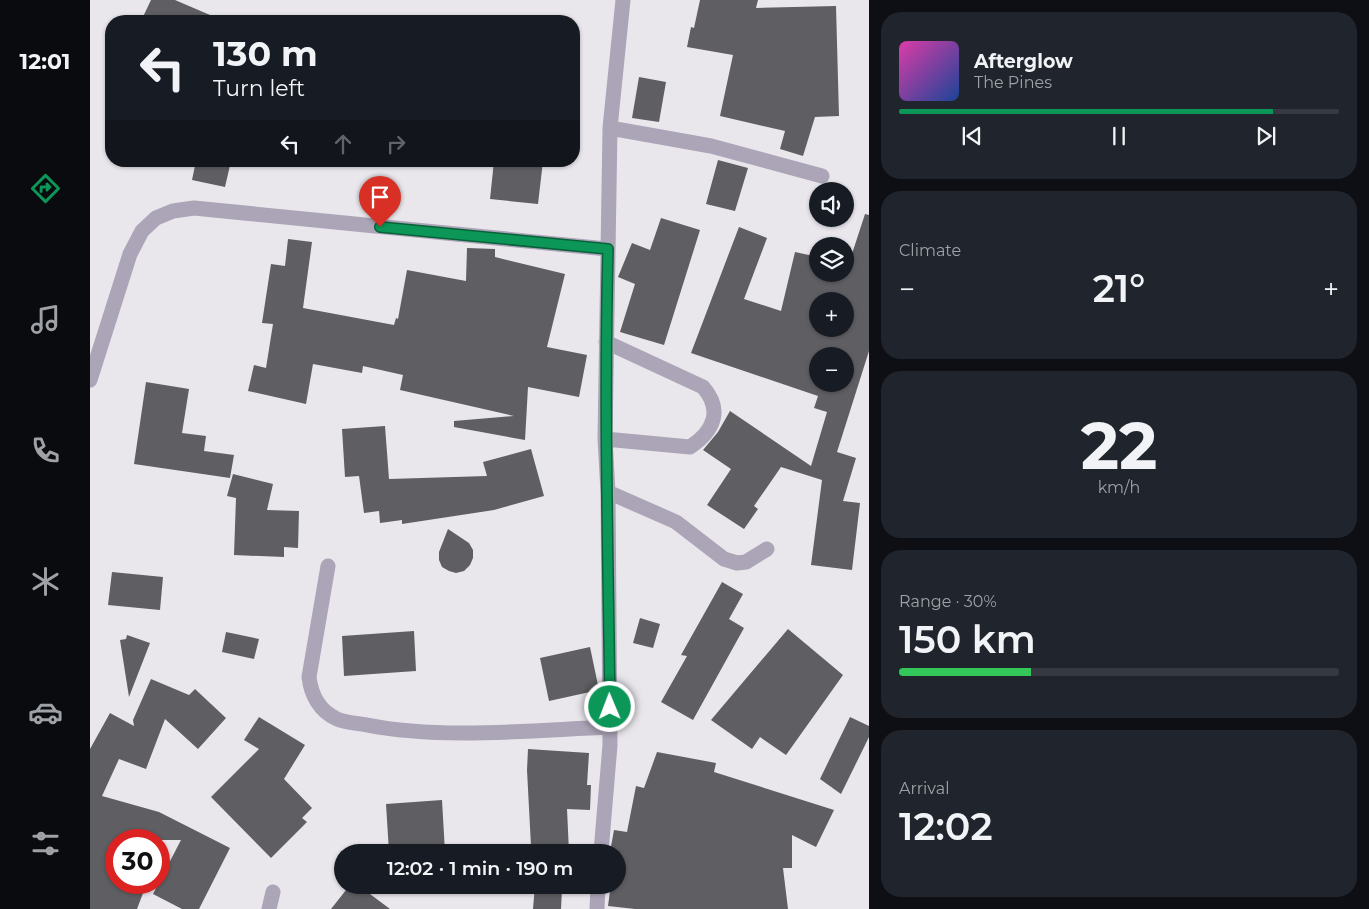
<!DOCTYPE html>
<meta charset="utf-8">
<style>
:root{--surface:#171b24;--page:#20242c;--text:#f1f3f6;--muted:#9ea1a6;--line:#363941;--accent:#0c9758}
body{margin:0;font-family:Montserrat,sans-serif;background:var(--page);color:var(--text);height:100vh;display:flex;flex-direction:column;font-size:19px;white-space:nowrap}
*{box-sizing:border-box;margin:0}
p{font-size:16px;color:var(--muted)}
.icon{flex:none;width:28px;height:28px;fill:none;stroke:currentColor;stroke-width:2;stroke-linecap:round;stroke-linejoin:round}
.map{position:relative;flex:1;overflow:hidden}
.details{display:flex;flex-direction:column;gap:12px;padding:12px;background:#0d0f14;width:500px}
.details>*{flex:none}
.top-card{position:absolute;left:15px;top:15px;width:475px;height:152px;border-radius:20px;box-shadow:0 1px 4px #0004;background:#171b24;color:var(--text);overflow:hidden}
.buttons{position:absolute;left:719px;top:182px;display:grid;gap:10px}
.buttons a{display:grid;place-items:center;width:45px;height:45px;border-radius:50%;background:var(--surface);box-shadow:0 1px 4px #0004;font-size:25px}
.speed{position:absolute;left:15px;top:829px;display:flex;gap:10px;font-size:25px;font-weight:700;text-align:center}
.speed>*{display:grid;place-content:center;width:65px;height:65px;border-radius:50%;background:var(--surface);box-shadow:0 1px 4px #0004;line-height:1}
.speed .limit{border:8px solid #d22;background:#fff;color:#111}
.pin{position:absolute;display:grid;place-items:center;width:42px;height:42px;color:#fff;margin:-51px -21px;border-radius:50% 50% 50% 0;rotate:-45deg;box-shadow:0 0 5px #0007}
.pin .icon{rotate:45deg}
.me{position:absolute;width:55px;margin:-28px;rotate:359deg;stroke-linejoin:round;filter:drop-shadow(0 0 4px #0008)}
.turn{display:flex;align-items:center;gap:18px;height:105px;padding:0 25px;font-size:22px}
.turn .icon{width:65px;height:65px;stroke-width:2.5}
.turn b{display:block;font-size:35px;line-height:42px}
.lanes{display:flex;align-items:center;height:48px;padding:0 25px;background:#0003;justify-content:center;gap:25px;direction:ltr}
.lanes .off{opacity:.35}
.big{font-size:38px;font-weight:600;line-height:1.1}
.details .card{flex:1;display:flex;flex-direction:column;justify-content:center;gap:8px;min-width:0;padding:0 18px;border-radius:20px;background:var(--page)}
.details .dial{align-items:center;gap:0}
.dial b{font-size:65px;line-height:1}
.song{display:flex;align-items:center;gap:15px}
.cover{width:60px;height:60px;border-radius:8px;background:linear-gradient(135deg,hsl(320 70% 55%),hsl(220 70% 35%))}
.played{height:5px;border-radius:2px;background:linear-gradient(90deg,var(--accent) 85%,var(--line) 85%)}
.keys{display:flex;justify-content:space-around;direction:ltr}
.heat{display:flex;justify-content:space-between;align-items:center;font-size:28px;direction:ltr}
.charge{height:8px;border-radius:4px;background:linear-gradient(90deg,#34c759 30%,var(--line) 0)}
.trip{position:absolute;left:244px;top:844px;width:292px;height:50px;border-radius:25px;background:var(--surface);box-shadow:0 1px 4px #0004;font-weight:600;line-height:50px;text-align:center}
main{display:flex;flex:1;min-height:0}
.menu{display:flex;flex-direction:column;width:90px;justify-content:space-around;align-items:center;background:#090b0e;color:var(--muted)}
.menu .icon{width:35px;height:35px}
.menu .active{color:var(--accent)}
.menu b{font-size:22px;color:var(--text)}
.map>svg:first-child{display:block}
.building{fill:#5f5e62;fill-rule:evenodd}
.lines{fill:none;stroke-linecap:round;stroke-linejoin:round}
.minor{stroke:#aca4b7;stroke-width:15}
.route-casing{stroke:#086239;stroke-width:12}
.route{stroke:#0c9758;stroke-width:9}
</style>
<main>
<nav class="menu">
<b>12:01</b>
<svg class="icon active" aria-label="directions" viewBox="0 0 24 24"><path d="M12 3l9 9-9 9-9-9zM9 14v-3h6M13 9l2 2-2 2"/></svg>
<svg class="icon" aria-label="music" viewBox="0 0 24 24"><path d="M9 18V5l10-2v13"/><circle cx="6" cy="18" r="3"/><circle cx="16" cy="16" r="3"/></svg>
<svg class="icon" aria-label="phone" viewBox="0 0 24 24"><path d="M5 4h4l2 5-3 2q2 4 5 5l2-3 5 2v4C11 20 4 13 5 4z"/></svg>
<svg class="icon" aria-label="climate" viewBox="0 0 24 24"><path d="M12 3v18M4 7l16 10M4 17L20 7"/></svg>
<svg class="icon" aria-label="car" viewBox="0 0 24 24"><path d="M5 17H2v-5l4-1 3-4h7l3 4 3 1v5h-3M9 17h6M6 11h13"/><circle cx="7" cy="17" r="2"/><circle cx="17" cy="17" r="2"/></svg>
<svg class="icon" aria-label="filters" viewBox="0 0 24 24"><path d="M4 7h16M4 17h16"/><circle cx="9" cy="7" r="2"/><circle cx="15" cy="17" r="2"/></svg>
</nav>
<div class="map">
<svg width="779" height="909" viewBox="0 0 779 909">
<rect width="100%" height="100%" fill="#e9e7ec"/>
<path class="building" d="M 61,0 L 85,0 L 134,21 L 51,21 Z
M 610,0 L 668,0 L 666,8 L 746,6 L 749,116 L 725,117 L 713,156 L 690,149 L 695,131 L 630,116 L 643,55 L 597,47 L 601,27 L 604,28 Z
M 549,77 L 576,82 L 569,122 L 542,118 Z
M 628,160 L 658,168 L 645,211 L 616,204 Z
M 106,161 L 141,161 L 135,187 L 102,180 Z
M 404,161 L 453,161 L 448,204 L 400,199 Z
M 775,214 L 779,215 L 779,351 L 747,452 L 766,458 L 753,501 L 770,503 L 762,570 L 721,565 L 732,480 L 691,467 L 664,506 L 668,509 L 654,529 L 617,505 L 641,469 L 613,450 L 628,432 L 640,411 L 721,466 L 737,412 L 724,408 L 728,396 L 601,353 L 649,227 L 677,238 L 654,299 L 691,311 L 705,252 L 728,257 L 728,274 L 755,274 L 755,262 L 759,263 ZM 728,301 L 755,301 L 755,329 L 728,329 ZM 728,356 L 755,356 L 755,384 L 728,384 Z
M 571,218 L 610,230 L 574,345 L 530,332 L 545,284 L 528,277 L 542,243 L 560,250 Z
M 198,239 L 222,242 L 213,308 L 304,325 L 306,318 L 308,319 L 317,270 L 376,281 L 377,248 L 405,249 L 405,257 L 475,274 L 457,347 L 497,355 L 489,397 L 438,387 L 435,440 L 364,427 L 364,421 L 424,416 L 310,390 L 313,375 L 273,366 L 272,373 L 223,364 L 216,404 L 158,391 L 164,365 L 176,368 L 183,324 L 172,323 L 181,264 L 195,266 Z
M 56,382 L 99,389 L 92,433 L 116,436 L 114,451 L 144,455 L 140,478 L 44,464 Z
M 295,426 L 299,479 L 397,476 L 393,462 L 441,449 L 454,496 L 404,510 L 312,524 L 312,520 L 290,523 L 289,511 L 274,513 L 269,476 L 255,477 L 252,429 Z
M 143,474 L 183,484 L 177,510 L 209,511 L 208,548 L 194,547 L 194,557 L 144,555 L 146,498 L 137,496 Z
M 358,529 L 379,543 L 383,550 L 383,558 L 380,565 L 374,571 L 366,573 L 359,571 L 352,567 L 349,560 L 349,552 Z
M 22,572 L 73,577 L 70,610 L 18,605 Z
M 632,582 L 653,594 L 639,619 L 654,628 L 603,720 L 571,702 L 597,656 L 591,655 Z
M 550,618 L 570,624 L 563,648 L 543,643 Z
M 698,629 L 753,675 L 696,755 L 670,737 L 662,749 L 621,720 Z
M 324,631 L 326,671 L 254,676 L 252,636 Z
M 136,632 L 169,639 L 164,659 L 132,652 Z
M 37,635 L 60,643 L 39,697 L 30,640 L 36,639 Z
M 500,647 L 509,690 L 459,701 L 450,658 Z
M 61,679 L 99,695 L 105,689 L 136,718 L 108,749 L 75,719 L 56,769 L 29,759 L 12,796 L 69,812 L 140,848 L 109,909 L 92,909 L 63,894 L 91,840 L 26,840 L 26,882 L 41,882 L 55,888 L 47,909 L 0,909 L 0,749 L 20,713 L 44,726 L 43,720 Z
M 169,717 L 215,745 L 194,779 L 222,808 L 212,818 L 217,822 L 181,858 L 121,797 L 169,749 L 154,740 Z
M 760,717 L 779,726 L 779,737 L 751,794 L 730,779 Z
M 438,749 L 499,753 L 497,785 L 501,785 L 500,810 L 477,809 L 479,852 L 447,852 L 447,845 L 441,846 L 437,770 Z
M 567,752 L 626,763 L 624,772 L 744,810 L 726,847 L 702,835 L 702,868 L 693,868 L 698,909 L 545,909 L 518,906 L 520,891 L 517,891 L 517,885 L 528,885 L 528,852 L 520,852 L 524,830 L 537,832 L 546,786 L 554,788 Z
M 352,800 L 355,852 L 299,852 L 296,804 Z
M 260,885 L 268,885 L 300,909 L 241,909 Z
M 301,885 L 357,885 L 357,886 L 301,890 Z
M 445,885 L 499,885 L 498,890 L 472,889 L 471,909 L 443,909 Z"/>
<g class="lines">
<path class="minor" d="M 520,128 L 621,146 L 732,176
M 0,380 L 40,254 L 52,231 L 66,218 L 83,211 L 104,208 L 517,249
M 515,439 L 600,447 C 624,431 633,410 613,387 L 516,342
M 518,492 L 586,522 L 634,559 L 647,563 L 656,562 L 677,549
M 238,566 L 219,677 C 221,694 229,711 247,719 C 256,723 268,723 277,725 C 352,740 444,730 520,727
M 511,852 L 520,745 L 518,492 L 515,439 L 520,128 L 533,0
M 179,909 L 183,892
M 507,909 L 508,885"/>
</g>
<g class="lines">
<g class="route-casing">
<path id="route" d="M 290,227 L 518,249 C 514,402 518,554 520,707"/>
</g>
<use href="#route" class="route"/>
</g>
</svg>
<div class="buttons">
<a><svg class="icon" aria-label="sound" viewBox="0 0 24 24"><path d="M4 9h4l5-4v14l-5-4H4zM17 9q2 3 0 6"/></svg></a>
<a><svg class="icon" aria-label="layers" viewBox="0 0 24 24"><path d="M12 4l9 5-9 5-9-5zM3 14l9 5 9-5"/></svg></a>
<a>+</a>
<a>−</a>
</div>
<div class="speed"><div class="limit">30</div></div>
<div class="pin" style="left:290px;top:227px;background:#d93025"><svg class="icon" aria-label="arrive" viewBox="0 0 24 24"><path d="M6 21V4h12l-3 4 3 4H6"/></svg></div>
<svg class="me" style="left:520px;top:707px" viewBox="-20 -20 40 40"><circle r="17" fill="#0c9758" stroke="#fff" stroke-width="3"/><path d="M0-11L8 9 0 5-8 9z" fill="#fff"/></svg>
<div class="trip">12:02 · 1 min · 190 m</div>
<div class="top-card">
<div class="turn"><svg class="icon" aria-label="left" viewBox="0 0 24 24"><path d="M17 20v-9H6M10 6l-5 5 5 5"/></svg><div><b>130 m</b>Turn left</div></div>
<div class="lanes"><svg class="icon" aria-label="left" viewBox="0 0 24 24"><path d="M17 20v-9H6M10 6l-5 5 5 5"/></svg><svg class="icon off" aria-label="ahead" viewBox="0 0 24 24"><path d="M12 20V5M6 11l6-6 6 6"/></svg><svg class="icon off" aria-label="right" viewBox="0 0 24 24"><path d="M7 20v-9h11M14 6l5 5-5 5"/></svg></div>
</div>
</div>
<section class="details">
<div class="card">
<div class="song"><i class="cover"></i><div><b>Afterglow</b><p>The Pines</p></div></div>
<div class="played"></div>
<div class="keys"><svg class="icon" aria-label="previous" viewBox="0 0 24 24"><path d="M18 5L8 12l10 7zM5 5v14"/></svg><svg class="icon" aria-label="pause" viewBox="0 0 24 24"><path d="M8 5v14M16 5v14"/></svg><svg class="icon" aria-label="next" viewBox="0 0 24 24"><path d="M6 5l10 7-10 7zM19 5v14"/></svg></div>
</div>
<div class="card"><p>Climate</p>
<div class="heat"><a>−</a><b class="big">21°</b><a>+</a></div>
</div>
<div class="card dial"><b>22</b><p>km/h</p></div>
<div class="card"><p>Range · 30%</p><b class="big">150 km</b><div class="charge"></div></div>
<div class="card"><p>Arrival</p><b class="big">12:02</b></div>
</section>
</main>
